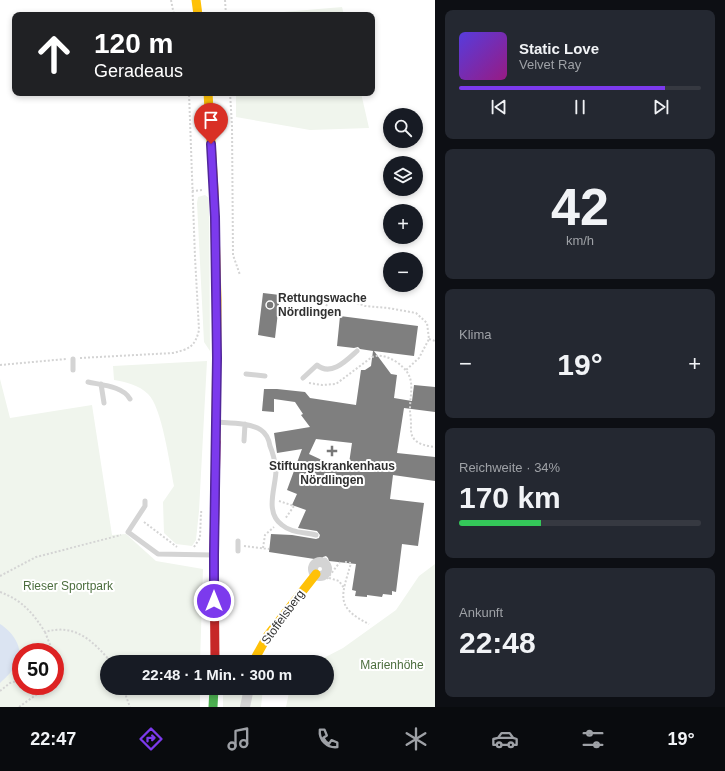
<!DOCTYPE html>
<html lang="de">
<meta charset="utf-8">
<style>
:root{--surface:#171b24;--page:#242831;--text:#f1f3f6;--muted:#9ea1a6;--line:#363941;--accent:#7c3aed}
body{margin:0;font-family:Arial,sans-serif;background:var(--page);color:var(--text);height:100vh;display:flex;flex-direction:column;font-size:15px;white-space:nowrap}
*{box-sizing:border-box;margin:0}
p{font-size:13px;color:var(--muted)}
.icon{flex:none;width:22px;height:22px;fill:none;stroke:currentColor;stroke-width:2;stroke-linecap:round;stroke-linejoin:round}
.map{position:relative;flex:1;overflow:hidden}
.sheet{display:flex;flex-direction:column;gap:10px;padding:10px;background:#0d0f14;width:290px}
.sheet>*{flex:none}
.hud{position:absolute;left:12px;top:12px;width:363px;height:84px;border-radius:8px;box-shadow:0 2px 6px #0003;background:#202124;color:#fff;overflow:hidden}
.buttons{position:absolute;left:383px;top:108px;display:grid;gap:8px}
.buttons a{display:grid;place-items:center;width:40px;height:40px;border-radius:50%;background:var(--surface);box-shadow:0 2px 6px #0003;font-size:20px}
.speed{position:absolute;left:12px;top:643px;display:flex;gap:8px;font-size:20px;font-weight:700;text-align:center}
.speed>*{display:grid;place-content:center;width:52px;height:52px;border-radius:50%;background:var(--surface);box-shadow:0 2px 6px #0003;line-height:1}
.speed .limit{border:6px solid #d22;background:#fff;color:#111}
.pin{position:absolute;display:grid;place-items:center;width:34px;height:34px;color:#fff;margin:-41px -17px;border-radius:50% 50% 50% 0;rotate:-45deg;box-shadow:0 0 4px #0007}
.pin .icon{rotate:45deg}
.me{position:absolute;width:44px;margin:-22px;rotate:0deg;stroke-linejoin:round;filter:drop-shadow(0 0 3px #0008)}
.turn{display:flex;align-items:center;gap:14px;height:84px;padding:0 16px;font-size:18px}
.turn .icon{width:52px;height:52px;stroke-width:2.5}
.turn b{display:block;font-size:28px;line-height:34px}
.big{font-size:30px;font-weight:700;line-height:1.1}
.sheet .tile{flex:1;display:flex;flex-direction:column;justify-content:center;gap:6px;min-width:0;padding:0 14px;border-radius:8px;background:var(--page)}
.sheet .dial{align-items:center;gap:0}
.dial b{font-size:52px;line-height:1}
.song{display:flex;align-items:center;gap:12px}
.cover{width:48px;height:48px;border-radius:6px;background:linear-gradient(135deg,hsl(250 70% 55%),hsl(310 70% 35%))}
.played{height:4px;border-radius:2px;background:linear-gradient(90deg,var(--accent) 85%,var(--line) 85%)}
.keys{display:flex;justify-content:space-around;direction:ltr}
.heat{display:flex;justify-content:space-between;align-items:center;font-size:22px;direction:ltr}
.charge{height:6px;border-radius:3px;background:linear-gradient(90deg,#34c759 34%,var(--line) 0)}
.trip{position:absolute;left:100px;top:655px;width:234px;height:40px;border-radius:20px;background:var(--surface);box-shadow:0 2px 6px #0003;font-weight:700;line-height:40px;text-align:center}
.menu{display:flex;height:64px;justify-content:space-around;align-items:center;background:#090b0e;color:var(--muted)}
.menu .icon{width:28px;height:28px}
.menu .on{color:var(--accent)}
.menu b{font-size:18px;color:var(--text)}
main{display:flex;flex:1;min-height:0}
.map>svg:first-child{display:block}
.green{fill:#f0f5ed;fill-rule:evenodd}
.water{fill:#dbe4f2}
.building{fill:#7f7f7f;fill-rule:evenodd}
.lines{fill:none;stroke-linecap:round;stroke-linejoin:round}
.path{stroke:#d4d4d4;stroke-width:2;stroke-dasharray:2 2;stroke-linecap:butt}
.lane{stroke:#d4d4d4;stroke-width:5}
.street{stroke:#d4d4d4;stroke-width:10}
.fast{stroke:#4caf50;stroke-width:9}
.slow{stroke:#ffc107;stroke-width:9}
.jam{stroke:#c62828;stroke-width:9}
.route-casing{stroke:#51269a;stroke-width:10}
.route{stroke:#7c3aed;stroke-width:7}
.poi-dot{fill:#787878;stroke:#fff;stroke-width:1.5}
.labels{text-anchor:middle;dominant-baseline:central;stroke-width:4;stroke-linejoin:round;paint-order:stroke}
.poi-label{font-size:12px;font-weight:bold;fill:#303030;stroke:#fff;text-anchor:start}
.park-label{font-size:12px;fill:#4b6d3d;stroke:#fff}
.street-label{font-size:12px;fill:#303030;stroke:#fff}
</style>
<main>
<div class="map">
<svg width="435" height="707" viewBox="0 0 435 707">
<rect width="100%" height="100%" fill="#fff"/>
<path class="green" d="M 342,7 L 344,15 L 248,15 Z
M 236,93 L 361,93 L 369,128 L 310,130 L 236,117 Z
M 205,195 L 209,198 L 210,351 L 204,342 L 197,203 L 198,197 Z
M 207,361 L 199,511 L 196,540 L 192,546 L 176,544 L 164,533 L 163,502 L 174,486 C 170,466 162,407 148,394 C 139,385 126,382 114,380 L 113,366 Z
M 0,379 L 10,418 L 92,405 L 112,535 L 126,534 L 156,561 L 203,569 L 200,662 L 107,662 L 107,688 L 200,688 L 200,707 L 0,707 ZM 21,652 L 55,652 L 55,686 L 21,686 Z
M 435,564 L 435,707 L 286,707 L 290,688 L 327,688 L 327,662 L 316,662 L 343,648 L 396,610 L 419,576 Z
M 223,688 L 263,688 L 261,707 L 223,707 Z"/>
<path class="water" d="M 0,624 C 13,632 25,649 17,664 C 13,671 5,678 0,683 Z"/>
<path class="building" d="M 263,293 L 280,295 L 275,338 L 258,335 Z
M 340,316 L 418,326 L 414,356 L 374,351 L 391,374 L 397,375 L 394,398 L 412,401 L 414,385 L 435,387 L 435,412 L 404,408 L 397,453 L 435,457 L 435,481 L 393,475 L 390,499 L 424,503 L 418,546 L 402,544 L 396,592 L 392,591 L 392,595 L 383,594 L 382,597 L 367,595 L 367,597 L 355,596 L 356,591 L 352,590 L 356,564 L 329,561 L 328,558 L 326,556 L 323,557 L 321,560 L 269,552 L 271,534 L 292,535 L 316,539 L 319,538 L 320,535 L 317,531 L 298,528 L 306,510 L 292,505 L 297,494 L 287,490 L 302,449 L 277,453 L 274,433 L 310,427 L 301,415 L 303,414 L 295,402 L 274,399 L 274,412 L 262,411 L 264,389 L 277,389 L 305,392 L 310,398 L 356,405 L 361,370 L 365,370 L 371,366 L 373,351 L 360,349 L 358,347 L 354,348 L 337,346 ZM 316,439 L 352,443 L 348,470 L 322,468 L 324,461 L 309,454 Z"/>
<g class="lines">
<path class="path" d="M 171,0 L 174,15
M 225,0 L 226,15
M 230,93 L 232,125 L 233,255 L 240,275
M 192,191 L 203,190
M 326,306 L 332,298 L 341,297 L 365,306 L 388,308 L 416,313 L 427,323 L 429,339 L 419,358 L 406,370
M 429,339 L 435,341
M 80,358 L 173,353 C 189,349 195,347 199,330 L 195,257 L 189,93
M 0,365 L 66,359
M 309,383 L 322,385 L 336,384 L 372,357 C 380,354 388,357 395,361 C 418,376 410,389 410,410 C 410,414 411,419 411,423 C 411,429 410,435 415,440 C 420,445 428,446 435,447
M 279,501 L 294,506 L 285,519
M 144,522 L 177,547
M 244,546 L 269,549
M 194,547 L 200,538 L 201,512 L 204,512
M 263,548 L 265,535 L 274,527
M 345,562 L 351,563 C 342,595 334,607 369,624
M 0,576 L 36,557 L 121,535
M 329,578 L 339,581 L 344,588
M 327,579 L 340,562
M 0,592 C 22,600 33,613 45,632 C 75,623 93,641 111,662
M 45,632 L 53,652
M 123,688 L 130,707
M 0,691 L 10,683 L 21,680
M 19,707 L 40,692 L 44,686"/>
<path class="lane" d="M 73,359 L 73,370
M 246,374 L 265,376
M 303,378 L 317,365 C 331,377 347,360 357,351
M 88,382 C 101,385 123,386 130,399
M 101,384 L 104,403
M 217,422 C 230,423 251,423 261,430 C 267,434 269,440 270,446 C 273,453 275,462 276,470 C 276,487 264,512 282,525 C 291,533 305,532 316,535
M 244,441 L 245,424
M 145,501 L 145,506 L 128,532 L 158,554 L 213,555
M 238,551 L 238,541
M 324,563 L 325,560"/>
<path class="street" d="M313 569a7 7 0 1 1 14 0a7 7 0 1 1-14 0Z
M 245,707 L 249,688"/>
<path class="fast" d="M 213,707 L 214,688"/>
<path class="slow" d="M 196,0 L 198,15
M 208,93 L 214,190 L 217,300 L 216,442
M 253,662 L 268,635 L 316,574"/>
<path class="jam" d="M 215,662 L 214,555 L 216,442"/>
</g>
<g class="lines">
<g class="route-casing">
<path id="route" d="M 211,144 L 215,217 L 217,358 L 214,555 L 214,601"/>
</g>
<use href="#route" class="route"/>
</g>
<g class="poi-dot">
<circle cx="270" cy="305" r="4"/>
<path d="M330 445h4v4h4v4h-4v4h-4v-4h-4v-4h4z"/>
</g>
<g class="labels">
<g class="poi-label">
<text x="278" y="298">Rettungswache<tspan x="278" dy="14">Nördlingen</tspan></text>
<text x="332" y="466" text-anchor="middle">Stiftungskrankenhaus<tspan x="332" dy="14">Nördlingen</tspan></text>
</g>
<g class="park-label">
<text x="68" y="586">Rieser Sportpark</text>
<text x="392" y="665">Marienhöhe</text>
</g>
<g class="street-label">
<text transform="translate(283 617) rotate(-54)">Stoffelsberg</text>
</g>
</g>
</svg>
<div class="buttons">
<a><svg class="icon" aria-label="search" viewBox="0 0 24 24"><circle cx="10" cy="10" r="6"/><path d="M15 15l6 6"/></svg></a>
<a><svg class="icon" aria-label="layers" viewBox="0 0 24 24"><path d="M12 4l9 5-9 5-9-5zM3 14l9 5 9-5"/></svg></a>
<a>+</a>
<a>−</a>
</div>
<div class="speed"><div class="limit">50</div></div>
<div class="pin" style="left:211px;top:144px;background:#d93025"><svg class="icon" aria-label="arrive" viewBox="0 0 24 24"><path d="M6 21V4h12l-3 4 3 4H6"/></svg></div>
<svg class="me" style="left:214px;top:601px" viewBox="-20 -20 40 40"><circle r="17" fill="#7c3aed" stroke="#fff" stroke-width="3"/><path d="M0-11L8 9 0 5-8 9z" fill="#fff"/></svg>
<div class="trip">22:48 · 1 Min. · 300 m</div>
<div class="hud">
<div class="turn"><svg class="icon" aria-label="ahead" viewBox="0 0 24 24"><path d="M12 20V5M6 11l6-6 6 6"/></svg><div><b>120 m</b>Geradeaus</div></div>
</div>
</div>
<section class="sheet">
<div class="tile">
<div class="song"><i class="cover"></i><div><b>Static Love</b><p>Velvet Ray</p></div></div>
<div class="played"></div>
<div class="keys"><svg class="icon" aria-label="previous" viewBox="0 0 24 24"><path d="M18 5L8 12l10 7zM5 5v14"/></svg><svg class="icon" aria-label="pause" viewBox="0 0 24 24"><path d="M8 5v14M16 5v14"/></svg><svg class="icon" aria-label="next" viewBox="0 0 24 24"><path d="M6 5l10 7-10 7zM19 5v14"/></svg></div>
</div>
<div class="tile dial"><b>42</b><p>km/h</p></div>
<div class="tile"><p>Klima</p>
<div class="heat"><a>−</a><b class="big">19°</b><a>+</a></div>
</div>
<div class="tile"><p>Reichweite · 34%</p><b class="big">170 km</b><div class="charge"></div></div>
<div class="tile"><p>Ankunft</p><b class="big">22:48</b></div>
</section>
</main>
<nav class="menu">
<b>22:47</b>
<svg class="icon on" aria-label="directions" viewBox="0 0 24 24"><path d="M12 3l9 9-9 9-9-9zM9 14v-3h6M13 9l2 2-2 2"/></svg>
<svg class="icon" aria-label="music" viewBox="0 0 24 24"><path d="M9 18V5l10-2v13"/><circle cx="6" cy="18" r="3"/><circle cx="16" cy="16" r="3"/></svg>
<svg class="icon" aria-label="phone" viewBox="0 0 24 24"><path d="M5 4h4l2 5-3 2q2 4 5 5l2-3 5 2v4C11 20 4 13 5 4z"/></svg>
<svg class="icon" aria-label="climate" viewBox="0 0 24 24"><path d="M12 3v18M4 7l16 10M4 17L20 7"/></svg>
<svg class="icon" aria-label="car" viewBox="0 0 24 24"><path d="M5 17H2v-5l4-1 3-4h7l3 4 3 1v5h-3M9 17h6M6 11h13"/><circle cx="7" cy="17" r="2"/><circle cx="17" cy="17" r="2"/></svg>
<svg class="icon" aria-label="filters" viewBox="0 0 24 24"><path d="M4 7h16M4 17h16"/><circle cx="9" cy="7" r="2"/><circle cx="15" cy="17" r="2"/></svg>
<b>19°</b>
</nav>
